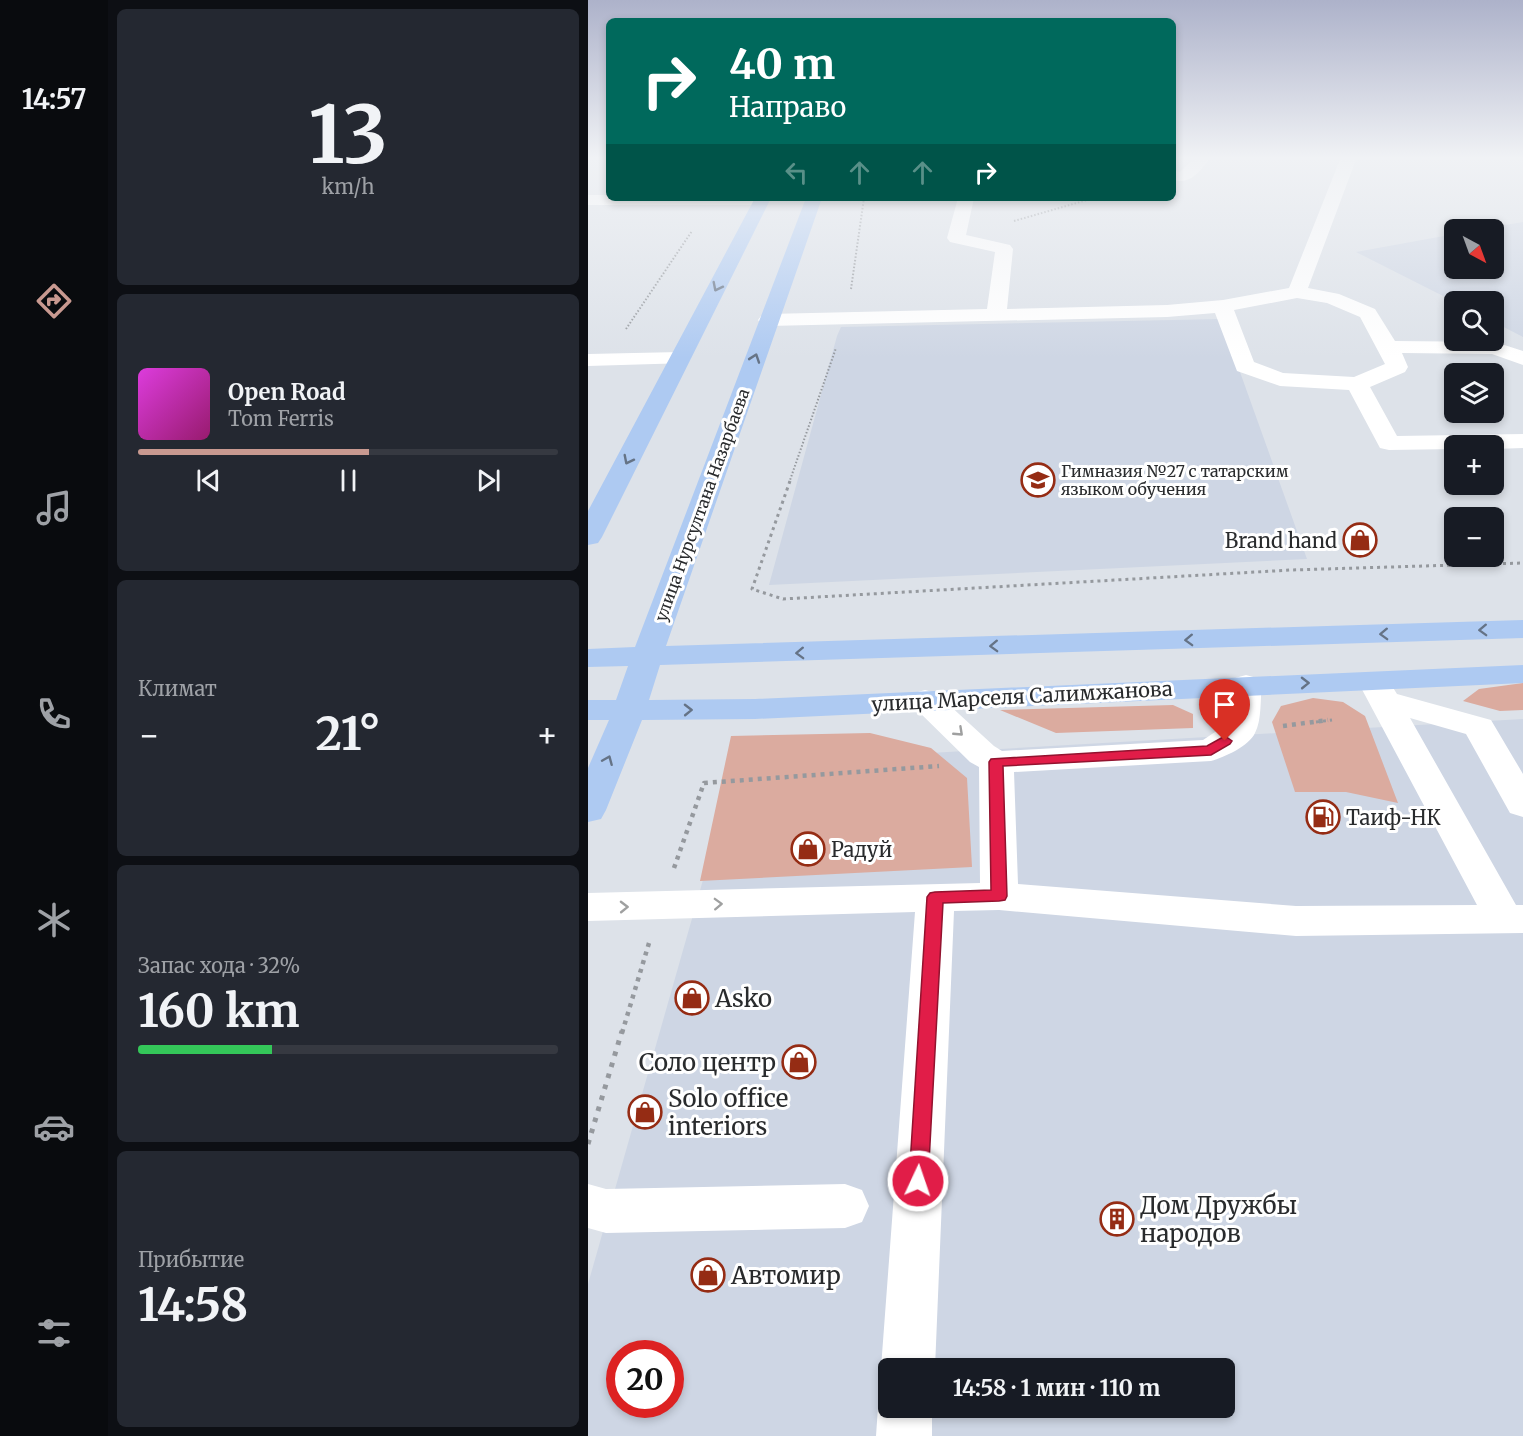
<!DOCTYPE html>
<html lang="ru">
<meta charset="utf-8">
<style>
:root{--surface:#171b24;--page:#242831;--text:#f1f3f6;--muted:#9ea1a6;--line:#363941;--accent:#c89990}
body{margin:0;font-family:Merriweather,serif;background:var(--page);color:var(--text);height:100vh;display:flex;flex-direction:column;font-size:22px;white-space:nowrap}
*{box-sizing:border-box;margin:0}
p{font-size:20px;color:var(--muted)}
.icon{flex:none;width:33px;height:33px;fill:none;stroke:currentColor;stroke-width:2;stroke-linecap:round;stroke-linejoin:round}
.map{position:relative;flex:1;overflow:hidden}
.details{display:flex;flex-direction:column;gap:9px;padding:9px;background:#0d0f14;width:480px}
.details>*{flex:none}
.top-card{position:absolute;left:18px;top:18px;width:570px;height:183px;border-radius:9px;box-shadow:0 3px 9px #0003;background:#00695c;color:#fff;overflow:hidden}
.needle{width:39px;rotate:139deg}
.fabs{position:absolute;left:856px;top:219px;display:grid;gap:12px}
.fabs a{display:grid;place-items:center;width:60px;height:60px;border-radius:9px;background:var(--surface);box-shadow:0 3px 9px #0003;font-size:30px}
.speed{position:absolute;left:18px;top:1340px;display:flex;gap:12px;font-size:30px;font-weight:700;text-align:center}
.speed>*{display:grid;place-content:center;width:78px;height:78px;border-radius:50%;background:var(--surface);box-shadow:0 3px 9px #0003;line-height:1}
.speed .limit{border:9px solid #d22;background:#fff;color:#111}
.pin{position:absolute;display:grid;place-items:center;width:51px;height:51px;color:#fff;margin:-62px -26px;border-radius:50% 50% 50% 0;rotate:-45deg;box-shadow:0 0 6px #0007}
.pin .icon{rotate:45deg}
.me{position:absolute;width:66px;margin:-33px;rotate:3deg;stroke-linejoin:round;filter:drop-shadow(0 0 4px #0008)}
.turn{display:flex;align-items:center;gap:21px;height:126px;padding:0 24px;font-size:27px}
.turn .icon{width:78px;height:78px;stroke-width:2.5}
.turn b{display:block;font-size:42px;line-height:51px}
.lanes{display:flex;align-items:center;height:57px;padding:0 24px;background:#0003;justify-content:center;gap:30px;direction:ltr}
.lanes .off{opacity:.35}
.big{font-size:45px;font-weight:700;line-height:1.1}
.details .card{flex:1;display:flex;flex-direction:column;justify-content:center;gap:9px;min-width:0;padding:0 21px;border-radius:9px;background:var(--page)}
.details .dial{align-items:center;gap:0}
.dial b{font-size:78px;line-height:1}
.song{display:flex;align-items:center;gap:18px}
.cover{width:72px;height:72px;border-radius:9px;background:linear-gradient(135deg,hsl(300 70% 55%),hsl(320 70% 35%))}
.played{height:6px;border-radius:3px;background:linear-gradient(90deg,var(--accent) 55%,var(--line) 55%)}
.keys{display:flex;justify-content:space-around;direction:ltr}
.heat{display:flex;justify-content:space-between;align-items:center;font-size:33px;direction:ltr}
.charge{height:9px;border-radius:4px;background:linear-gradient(90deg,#34c759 32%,var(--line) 0)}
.trip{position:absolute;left:290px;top:1358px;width:357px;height:60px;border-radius:9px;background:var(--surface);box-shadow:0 3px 9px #0003;font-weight:700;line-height:60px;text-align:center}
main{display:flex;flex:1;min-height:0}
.dock{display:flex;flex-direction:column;width:108px;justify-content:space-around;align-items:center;background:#090b0e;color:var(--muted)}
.dock .icon{width:42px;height:42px}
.dock .active{color:var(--accent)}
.dock b{font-size:27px;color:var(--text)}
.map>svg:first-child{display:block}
.built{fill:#ced6e4;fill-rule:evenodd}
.green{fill:#dbab9f}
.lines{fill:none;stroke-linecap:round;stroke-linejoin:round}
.path-far3{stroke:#95999e;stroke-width:2;stroke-dasharray:1.5 2;stroke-linecap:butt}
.path-far2{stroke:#95999e;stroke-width:3;stroke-dasharray:3 4;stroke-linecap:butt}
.path-far1{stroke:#95999e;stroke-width:4.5;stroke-dasharray:4 5;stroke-linecap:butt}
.path{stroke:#95999e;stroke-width:5;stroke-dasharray:4.5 7;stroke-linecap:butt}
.minor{fill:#fff;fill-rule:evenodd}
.major{fill:#aecaf2;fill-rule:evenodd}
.oneway{stroke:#657386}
.oneway2{stroke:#9fa0a0}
.route{fill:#e11d48;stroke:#92132f;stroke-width:1.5}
.labels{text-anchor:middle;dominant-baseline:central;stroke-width:6;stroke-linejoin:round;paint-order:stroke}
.far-poi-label{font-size:16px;fill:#292b2d;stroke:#fff;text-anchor:start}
.far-street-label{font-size:16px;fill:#292b2d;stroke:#fff}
.poi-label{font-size:20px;fill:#292b2d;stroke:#fff;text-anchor:start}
.street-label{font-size:20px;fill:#292b2d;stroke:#fff}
.near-poi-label{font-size:24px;fill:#292b2d;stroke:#fff;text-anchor:start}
</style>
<main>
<nav class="dock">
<b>14:57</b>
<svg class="icon active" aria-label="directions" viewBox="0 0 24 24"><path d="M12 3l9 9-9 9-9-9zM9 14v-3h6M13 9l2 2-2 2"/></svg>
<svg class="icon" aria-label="music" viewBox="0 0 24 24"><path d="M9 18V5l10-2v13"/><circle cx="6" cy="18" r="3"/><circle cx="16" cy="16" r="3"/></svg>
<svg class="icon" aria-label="phone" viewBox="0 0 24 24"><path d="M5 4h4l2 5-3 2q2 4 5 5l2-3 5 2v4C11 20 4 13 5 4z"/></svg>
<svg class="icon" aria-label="climate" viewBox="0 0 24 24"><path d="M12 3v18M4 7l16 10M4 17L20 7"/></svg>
<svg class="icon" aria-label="car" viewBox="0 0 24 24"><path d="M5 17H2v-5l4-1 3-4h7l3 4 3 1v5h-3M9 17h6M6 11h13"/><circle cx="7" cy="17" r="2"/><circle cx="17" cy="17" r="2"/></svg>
<svg class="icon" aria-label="filters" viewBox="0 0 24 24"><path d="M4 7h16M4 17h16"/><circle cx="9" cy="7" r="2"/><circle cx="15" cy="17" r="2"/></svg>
</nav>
<section class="details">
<div class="card dial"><b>13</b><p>km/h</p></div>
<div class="card">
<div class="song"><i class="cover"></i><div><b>Open Road</b><p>Tom Ferris</p></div></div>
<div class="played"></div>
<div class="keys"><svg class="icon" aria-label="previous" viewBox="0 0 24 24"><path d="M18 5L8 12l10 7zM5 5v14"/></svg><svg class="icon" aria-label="pause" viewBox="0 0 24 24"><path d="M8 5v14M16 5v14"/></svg><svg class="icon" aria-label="next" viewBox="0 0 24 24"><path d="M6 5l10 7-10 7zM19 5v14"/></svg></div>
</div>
<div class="card"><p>Климат</p>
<div class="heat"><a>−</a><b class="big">21°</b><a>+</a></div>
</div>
<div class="card"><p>Запас хода · 32%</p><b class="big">160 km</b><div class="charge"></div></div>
<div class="card"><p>Прибытие</p><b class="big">14:58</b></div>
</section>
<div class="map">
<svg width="935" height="1436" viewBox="0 0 935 1436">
<rect width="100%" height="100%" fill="#dde2e9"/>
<path class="built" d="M 935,222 L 935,337 L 906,322 L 906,302 L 867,302 L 768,252 L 867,234 L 867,268 L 906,268 L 906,230 L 893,229 Z
M 633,319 L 719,559 L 181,585 L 249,336 L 253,327 Z
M 935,719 L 935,1436 L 0,1436 L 0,1284 L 148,764 ZM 32,1353 L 82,1353 L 82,1404 L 32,1404 ZM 300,1368 L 636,1368 L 636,1407 L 300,1407 Z"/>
<path class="green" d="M 935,683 L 935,710 L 912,711 L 875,701 L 891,689 Z
M 725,698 L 755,702 L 777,716 L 810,803 L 758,792 L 707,792 L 684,722 L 693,706 Z
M 585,705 L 605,714 L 605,728 L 468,733 L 412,710 Z
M 282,733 L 343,748 L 379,778 L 384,867 L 112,881 L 143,736 Z"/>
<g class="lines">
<path class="path-far3" d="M 426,221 L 506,198
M 263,289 L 276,198
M 38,329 L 104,231
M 201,483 L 248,348"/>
<path class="path-far2" d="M 202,481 L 164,589 L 195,599 L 703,570 L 935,563
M 728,722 L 744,720"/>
<path class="path-far1" d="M 695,726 L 740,720
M 86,868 L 116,783 L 351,766
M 34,1033 L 61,943"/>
<path class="path" d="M 0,1144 L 34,1031"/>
<path class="minor" d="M 607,157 L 623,157 C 612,171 603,185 585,180 L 585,170 L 592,172 Z
M 753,157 L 769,157 L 720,288 L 751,294 L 787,309 L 807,341 L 907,342 L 935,351 L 935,365 L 904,354 L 814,353 L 820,367 L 817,372 L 782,387 L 809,436 L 935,434 L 935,448 L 906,449 L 906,446 L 867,446 L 867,449 L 801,450 L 792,448 L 761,390 L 692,386 L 649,371 L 627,313 L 579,317 L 180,326 L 173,324 L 170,320 L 173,316 L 180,314 L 399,309 L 407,252 L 362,242 L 359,238 L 370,198 L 386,198 L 378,235 L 422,245 L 425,249 L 419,309 L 579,305 L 635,300 L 701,288 ZM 709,298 L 739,303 L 772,317 L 797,364 L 766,377 L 695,373 L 666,362 L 646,310 Z
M 0,195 L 21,195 L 21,198 L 181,198 L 182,200 L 174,205 L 0,205 Z
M 92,352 L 100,353 L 103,358 L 100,363 L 0,366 L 0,354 Z
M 786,672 L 797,675 L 809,694 L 903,720 L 935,774 L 935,817 L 922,813 L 878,734 L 822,718 L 928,905 L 935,905 L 935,933 L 708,936 L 411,910 L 366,911 L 347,1368 L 300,1368 L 300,1385 L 293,1368 L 327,912 L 0,921 L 0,893 L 392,883 L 391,767 L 382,762 L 326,707 L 321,700 L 326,693 L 337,690 L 348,693 L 406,746 L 414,751 L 615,740 L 636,726 L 642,685 L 647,678 L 658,675 L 669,678 L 674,685 C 672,699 674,720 667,733 C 661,746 637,757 623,761 L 426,772 L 430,884 L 708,906 L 889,905 L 770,682 L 775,675 Z
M 0,1184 L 18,1189 L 257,1184 L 274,1190 L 281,1206 L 274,1222 L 257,1228 L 18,1233 L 0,1228 Z
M 300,1387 L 300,1407 L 344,1407 L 344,1436 L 288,1436 L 290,1407 Z"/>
<path class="major" d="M 167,198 L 183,198 L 14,537 L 10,543 L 0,545 L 0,511 Z
M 218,198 L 234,198 L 78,646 L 935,620 L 935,638 L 72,665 L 61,700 L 167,699 L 935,665 L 935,683 L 167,719 L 54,720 L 18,810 L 13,819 L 0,822 L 0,768 L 21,720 L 0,720 L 0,700 L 28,700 L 40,666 L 0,667 L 0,649 L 47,647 Z"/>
</g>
<defs><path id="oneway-chevron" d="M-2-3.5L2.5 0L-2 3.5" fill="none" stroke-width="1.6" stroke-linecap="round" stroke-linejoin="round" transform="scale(1.5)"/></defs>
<g class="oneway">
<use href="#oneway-chevron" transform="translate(129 287) rotate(117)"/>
<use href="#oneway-chevron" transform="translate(167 358) rotate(-71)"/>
<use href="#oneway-chevron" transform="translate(40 460) rotate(117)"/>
<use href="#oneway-chevron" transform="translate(895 630) rotate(178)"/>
<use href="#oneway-chevron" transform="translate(796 634) rotate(178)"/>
<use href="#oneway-chevron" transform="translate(601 640) rotate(178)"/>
<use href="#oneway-chevron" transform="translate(406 646) rotate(178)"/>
<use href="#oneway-chevron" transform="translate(212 653) rotate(178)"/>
<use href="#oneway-chevron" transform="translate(717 683) rotate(-1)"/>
<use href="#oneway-chevron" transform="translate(100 710) rotate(-1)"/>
<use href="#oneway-chevron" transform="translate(20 760) rotate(-67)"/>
</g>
<g class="oneway2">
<use href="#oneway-chevron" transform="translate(371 732) rotate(43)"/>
<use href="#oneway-chevron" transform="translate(130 904) rotate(-2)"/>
<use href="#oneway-chevron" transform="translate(36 907) rotate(-1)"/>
</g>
<linearGradient id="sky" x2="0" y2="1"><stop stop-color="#adb2ca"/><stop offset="0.44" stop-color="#f0f2f5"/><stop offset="1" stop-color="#f0f2f5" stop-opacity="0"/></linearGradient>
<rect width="935" height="358" fill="url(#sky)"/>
<path class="route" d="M 637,736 L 644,741 L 642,744 L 623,755 L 415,766 L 419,896 L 417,900 L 411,901 L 355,903 L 340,1181 L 337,1187 L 330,1190 L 323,1187 L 321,1181 L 339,897 L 342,893 L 347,892 L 403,890 L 401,762 L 403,759 L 619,746 Z"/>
<defs>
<g id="school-ring" transform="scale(1.725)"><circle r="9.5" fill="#fff" stroke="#952c14" stroke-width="1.5"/><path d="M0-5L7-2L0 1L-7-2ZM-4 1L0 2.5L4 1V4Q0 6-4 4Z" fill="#952c14"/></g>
<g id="shop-ring" transform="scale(1.725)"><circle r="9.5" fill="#fff" stroke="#952c14" stroke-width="1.5"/><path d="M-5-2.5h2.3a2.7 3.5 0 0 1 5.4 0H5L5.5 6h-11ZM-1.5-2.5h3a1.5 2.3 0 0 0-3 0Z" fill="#952c14"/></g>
<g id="fuel-ring" transform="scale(1.725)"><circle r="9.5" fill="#fff" stroke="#952c14" stroke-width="1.5"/><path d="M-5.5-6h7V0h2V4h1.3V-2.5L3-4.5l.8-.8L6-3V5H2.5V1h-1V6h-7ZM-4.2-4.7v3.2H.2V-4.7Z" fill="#952c14"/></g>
<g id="building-ring" transform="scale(1.725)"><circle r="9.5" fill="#fff" stroke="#952c14" stroke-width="1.5"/><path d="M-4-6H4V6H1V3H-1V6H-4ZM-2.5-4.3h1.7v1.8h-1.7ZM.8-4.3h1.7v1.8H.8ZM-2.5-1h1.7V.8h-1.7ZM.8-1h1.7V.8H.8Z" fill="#952c14"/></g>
</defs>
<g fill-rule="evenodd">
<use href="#school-ring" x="450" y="480"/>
<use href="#shop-ring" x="772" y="540"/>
<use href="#fuel-ring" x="735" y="817"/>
<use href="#shop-ring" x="220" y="849"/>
<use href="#shop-ring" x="104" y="998"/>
<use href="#shop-ring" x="211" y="1062"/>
<use href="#shop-ring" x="57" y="1112"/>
<use href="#building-ring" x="529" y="1219"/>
<use href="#shop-ring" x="120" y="1275"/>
</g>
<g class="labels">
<g class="far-poi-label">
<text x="473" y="471">Гимназия №27 с татарским<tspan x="473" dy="18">языком обучения</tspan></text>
</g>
<g class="far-street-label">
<text transform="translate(114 505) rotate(-70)">улица Нурсултана Назарбаева</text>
</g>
<g class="poi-label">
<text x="749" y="540" text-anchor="end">Brand hand</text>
<text x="758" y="817">Таиф-НК</text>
<text x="243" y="849">Радуй</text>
</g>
<g class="street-label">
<text transform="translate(434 696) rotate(-3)">улица Марселя Салимжанова</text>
</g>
<g class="near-poi-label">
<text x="127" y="998">Asko</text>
<text x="188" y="1062" text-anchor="end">Соло центр</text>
<text x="80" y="1098">Solo office<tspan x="80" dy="28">interiors</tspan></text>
<text x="552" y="1205">Дом Дружбы<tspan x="552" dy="28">народов</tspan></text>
<text x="143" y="1275">Автомир</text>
</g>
</g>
</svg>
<div class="fabs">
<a><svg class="needle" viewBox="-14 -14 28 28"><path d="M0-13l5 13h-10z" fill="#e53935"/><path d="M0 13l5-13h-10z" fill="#9ea1a6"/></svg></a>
<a><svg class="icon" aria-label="search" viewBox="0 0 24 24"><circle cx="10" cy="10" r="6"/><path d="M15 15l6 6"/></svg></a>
<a><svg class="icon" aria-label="layers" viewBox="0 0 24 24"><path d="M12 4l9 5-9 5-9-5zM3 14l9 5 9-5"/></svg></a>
<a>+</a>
<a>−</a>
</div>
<div class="speed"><div class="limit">20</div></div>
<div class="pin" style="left:637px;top:741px;background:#d93025"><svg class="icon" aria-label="arrive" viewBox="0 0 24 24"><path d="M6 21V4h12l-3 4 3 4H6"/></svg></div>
<svg class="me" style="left:330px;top:1181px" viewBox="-20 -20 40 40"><circle r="17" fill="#e11d48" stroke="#fff" stroke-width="3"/><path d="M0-11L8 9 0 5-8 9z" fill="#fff"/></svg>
<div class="trip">14:58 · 1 мин · 110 m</div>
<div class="top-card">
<div class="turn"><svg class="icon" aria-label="right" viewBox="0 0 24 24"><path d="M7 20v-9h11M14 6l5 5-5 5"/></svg><div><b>40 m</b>Направо</div></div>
<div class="lanes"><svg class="icon off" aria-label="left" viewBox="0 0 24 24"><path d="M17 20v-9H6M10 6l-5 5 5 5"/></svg><svg class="icon off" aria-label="ahead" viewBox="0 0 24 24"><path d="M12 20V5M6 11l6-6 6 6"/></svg><svg class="icon off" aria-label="ahead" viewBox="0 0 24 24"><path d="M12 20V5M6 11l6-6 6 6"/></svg><svg class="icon" aria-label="right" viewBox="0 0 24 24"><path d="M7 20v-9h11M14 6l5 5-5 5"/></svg></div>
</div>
</div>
</main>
